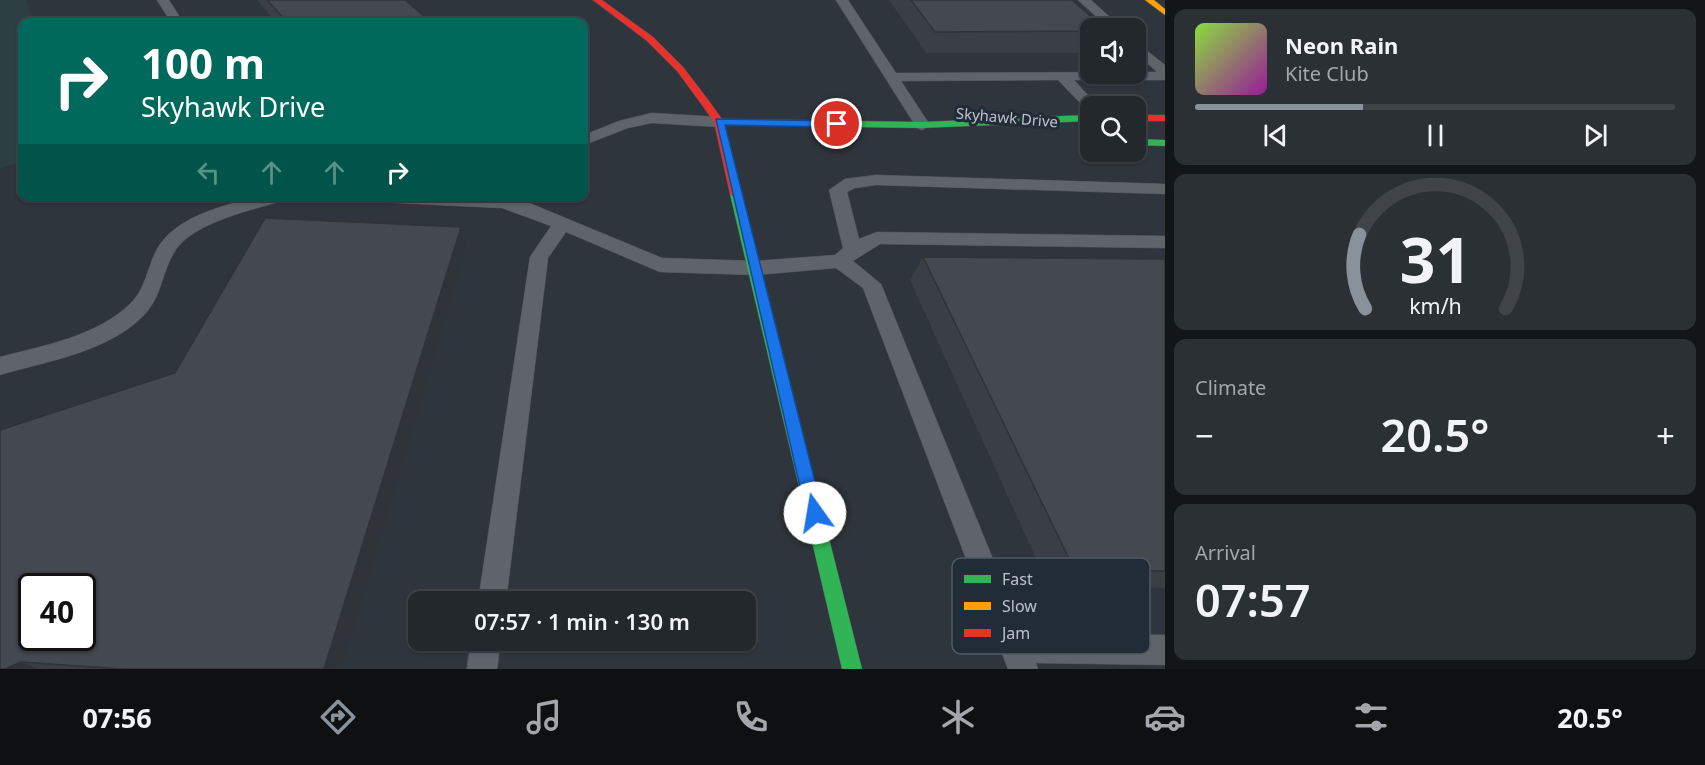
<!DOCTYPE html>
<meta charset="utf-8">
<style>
:root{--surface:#23282d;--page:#2b3035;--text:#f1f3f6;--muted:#a3a6aa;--line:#404449;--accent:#89919a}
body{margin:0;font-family:"Noto Sans",sans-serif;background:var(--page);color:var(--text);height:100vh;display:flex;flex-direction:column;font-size:22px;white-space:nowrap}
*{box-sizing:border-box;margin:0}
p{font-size:20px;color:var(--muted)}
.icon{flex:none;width:33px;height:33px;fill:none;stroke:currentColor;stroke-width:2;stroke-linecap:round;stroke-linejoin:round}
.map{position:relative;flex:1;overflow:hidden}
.panel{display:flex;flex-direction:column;gap:9px;padding:9px;background:#131619;width:540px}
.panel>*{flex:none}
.hud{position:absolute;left:18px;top:18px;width:570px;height:183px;border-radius:12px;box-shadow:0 2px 4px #0004,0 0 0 2px var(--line);background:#00695c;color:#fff;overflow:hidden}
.buttons{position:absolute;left:1080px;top:18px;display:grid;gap:12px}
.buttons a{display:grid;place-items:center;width:66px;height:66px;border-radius:12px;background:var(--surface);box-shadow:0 2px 4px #0004,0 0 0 2px var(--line);font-size:30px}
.speed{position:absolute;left:18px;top:573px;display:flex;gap:12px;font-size:30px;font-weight:700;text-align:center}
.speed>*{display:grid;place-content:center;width:78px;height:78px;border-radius:50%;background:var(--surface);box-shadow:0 2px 4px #0004,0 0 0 2px var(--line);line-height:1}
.speed .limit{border:3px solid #111;border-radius:9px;background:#fff;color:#111}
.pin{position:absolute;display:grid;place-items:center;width:51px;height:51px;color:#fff;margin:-26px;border:3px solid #fff;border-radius:50%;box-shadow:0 2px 6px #0007}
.me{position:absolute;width:66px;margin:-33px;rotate:347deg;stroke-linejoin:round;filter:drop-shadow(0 0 4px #0008)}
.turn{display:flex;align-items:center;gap:21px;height:126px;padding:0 24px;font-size:27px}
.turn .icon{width:78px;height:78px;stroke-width:2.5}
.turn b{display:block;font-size:42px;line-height:51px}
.lanes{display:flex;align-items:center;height:57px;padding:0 24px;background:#0003;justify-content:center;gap:30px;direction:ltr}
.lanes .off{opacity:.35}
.big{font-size:45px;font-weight:600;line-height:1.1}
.panel .widget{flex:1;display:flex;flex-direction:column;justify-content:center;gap:9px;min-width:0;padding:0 21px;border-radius:12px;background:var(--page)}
.panel .dial{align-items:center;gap:0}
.dial svg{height:156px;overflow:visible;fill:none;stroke:var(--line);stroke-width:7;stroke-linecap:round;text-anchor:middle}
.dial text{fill:var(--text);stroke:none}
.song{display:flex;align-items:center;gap:18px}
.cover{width:72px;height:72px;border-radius:9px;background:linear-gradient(135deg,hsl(90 70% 55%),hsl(300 70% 35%))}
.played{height:6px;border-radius:3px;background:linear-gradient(90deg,var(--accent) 35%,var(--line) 35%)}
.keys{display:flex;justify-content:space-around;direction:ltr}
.heat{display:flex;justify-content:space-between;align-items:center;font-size:33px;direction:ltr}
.trip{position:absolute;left:408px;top:591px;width:348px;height:60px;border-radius:12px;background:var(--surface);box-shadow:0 2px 4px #0004,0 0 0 2px var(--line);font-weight:600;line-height:60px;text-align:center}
.tabs{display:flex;height:96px;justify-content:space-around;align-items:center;background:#0e1012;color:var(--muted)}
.tabs .icon{width:42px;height:42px}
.tabs .on{color:var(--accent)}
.tabs b{font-size:27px;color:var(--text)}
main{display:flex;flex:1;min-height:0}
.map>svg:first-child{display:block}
.green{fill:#2c4042}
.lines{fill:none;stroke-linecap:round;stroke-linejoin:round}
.lane-casing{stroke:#4d5259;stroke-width:1}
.fast-casing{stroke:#4d5259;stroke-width:1}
.slow-casing{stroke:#4d5259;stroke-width:1}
.jam-casing{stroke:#4d5259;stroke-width:1}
.lane{fill:#5f646a;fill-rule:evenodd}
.fast{fill:#30b455;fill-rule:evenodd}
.slow{fill:#ff9f0a;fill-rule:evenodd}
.jam{fill:#e5322d;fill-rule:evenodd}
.wall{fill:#3a3f45}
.shaded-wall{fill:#303338}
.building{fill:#444950;stroke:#303338;stroke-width:1.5;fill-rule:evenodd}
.route{fill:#1a73e8;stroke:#114b97;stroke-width:1.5}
.labels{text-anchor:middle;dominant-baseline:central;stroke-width:6;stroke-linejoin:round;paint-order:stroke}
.far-street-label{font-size:15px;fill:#bac2cc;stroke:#222c37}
.key{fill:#222c37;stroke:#505964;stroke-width:1.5}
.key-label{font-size:16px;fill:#bac2cc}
</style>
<main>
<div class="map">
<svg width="1165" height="669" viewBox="0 0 1165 669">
<rect width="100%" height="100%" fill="#2f353c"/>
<path class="green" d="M 0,0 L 26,0 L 34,22 L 22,22 L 22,162 L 0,168 Z"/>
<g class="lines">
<g class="lane-casing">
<path id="lane" d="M 157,0 L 169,0 L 183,22 L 171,22 Z
M 836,0 L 848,0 L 896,73 L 1157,72 L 1136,53 L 1136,42 L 1165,65 L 1165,80 L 1074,80 L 1098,106 L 1090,106 L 1090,110 L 1086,109 L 1058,80 L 901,81 L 930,125 L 922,130 L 917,128 Z
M 1078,0 L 1091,0 L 1122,28 L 1109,28 Z
M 652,113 L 719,117 L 727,122 L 719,127 L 652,123 L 628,128 L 584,145 L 584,135 L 619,121 Z
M 876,175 L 1165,184 L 1165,194 L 876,185 L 855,188 L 847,192 L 859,239 L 877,232 L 1165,236 L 1165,248 L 880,244 L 853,261 L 881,284 L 1023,633 L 1165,635 L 1165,665 L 1036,663 L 1038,669 L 1008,669 L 863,288 L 836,268 L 756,275 L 660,272 L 566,232 L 548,258 L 506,602 L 478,602 L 530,257 L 551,226 L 502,208 L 355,201 L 347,196 L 502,196 L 527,202 L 662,258 L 756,261 L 835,255 L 843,248 L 829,190 L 845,179 Z
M 259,196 L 288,196 L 286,200 C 255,209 193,222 175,251 C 158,279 164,301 133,325 C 96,354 44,362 0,375 L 0,357 C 45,345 95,337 130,304 C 145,290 147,269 156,251 C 174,216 224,206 259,196 Z
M 471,640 L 501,640 L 497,669 L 467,669 Z"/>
</g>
<g class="fast-casing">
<path id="fast" d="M 1090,115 L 1090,121 L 922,128 L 719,125 L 714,122 L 719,119 L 922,122 Z
M 1136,139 L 1165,140 L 1165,146 L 1136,145 Z
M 736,191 L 742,194 L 862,669 L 842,669 L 730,194 Z"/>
</g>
<g class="slow-casing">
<path id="slow" d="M 1145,0 L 1154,0 L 1165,9 L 1165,15 Z"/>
</g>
<g class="jam-casing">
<path id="jam" d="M 593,0 L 602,0 L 653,37 L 683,67 L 709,101 L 724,122 L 742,194 L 740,196 L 732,196 L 730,194 L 714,122 L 702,105 L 677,71 L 647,41 Z
M 1136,115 L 1165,115 L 1165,121 L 1136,121 Z"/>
</g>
<use href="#lane" class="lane"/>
<use href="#fast" class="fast"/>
<use href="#slow" class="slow"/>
<use href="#jam" class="jam"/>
</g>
<path class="wall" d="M 257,0 L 405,0 L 431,22 L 276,22 Z
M 889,0 L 1072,0 L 1090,28 L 1090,53 L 926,53 Z
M 466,250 L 342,669 L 0,669 L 175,373 Z
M 923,257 L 1165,259 L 1165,588 L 1048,585 L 910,280 Z"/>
<path class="shaded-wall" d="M 461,227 L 466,250 L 342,669 L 324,669 Z
M 21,662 L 38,669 L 5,669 Z"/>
<path class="building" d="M 267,0 L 405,0 L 431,22 L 287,22 Z
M 911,0 L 1072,0 L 1104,28 L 1090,28 L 1090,31 L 935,32 Z
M 265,218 L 461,227 L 324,669 L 122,669 L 21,662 L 5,669 L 0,669 L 0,430 L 175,373 ZM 32,586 L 82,586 L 82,638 L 32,638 Z
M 923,257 L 1165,259 L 1165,571 L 1074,569 Z"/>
<path class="route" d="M 716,119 L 837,121 L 842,124 L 837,127 L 725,125 L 823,513 L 821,519 L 815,521 L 809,519 L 806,513 Z"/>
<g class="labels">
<g class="far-street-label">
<text transform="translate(1007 117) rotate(5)">Skyhawk Drive</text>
</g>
</g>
<rect x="952" y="558" width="198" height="96" rx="9" class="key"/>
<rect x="964" y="575" width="27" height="8" fill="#30b455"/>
<rect x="964" y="602" width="27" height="8" fill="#ff9f0a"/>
<rect x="964" y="629" width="27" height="8" fill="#e5322d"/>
<g class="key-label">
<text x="1002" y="585">Fast</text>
<text x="1002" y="612">Slow</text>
<text x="1002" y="639">Jam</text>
</g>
</svg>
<div class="buttons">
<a><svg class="icon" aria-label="sound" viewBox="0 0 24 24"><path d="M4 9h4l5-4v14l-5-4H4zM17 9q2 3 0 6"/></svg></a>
<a><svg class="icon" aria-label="search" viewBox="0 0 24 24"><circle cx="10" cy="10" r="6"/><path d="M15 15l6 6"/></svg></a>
</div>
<div class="speed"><div class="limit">40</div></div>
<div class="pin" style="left:837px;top:124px;background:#d93025"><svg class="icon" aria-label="arrive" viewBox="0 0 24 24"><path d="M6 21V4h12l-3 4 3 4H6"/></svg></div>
<svg class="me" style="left:815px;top:513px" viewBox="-20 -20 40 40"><circle r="19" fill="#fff"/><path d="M0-13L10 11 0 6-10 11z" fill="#1a73e8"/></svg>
<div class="trip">07:57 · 1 min · 130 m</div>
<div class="hud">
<div class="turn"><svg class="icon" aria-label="right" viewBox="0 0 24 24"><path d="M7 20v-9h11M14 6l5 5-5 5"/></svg><div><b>100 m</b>Skyhawk Drive</div></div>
<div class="lanes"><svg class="icon off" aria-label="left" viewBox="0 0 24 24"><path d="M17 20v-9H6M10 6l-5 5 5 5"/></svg><svg class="icon off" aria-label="ahead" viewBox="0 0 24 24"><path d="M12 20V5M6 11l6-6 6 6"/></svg><svg class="icon off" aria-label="ahead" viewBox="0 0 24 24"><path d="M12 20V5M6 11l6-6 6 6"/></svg><svg class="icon" aria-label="right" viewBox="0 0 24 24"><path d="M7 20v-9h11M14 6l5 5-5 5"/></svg></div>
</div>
</div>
<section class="panel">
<div class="widget">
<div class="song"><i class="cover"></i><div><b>Neon Rain</b><p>Kite Club</p></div></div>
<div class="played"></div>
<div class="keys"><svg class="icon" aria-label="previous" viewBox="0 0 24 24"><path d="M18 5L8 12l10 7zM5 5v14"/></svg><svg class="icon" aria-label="pause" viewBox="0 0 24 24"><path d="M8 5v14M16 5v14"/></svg><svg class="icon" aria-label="next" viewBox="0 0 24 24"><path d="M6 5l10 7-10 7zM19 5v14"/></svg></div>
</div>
<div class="widget dial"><svg viewBox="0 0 100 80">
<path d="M14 69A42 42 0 1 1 86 69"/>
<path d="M14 69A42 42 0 0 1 11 31" stroke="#89919a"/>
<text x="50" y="56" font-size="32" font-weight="700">31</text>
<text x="50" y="72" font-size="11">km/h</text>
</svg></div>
<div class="widget"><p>Climate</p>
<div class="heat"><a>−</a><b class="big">20.5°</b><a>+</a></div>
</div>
<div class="widget"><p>Arrival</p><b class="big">07:57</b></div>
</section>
</main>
<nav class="tabs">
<b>07:56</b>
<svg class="icon on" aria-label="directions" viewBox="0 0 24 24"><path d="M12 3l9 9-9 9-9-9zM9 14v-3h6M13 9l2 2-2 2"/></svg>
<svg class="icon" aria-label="music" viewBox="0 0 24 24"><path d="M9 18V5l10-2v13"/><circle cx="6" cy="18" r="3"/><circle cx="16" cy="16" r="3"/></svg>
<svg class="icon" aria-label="phone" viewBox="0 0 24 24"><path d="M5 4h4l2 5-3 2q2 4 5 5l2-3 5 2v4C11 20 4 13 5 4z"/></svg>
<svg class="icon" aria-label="climate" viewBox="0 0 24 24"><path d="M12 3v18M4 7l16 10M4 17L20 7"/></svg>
<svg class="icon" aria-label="car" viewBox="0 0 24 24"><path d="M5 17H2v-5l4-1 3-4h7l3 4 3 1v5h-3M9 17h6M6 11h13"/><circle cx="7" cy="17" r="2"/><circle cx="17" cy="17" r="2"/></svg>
<svg class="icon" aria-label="filters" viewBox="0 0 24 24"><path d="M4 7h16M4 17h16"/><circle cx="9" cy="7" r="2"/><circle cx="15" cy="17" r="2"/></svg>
<b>20.5°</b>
</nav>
